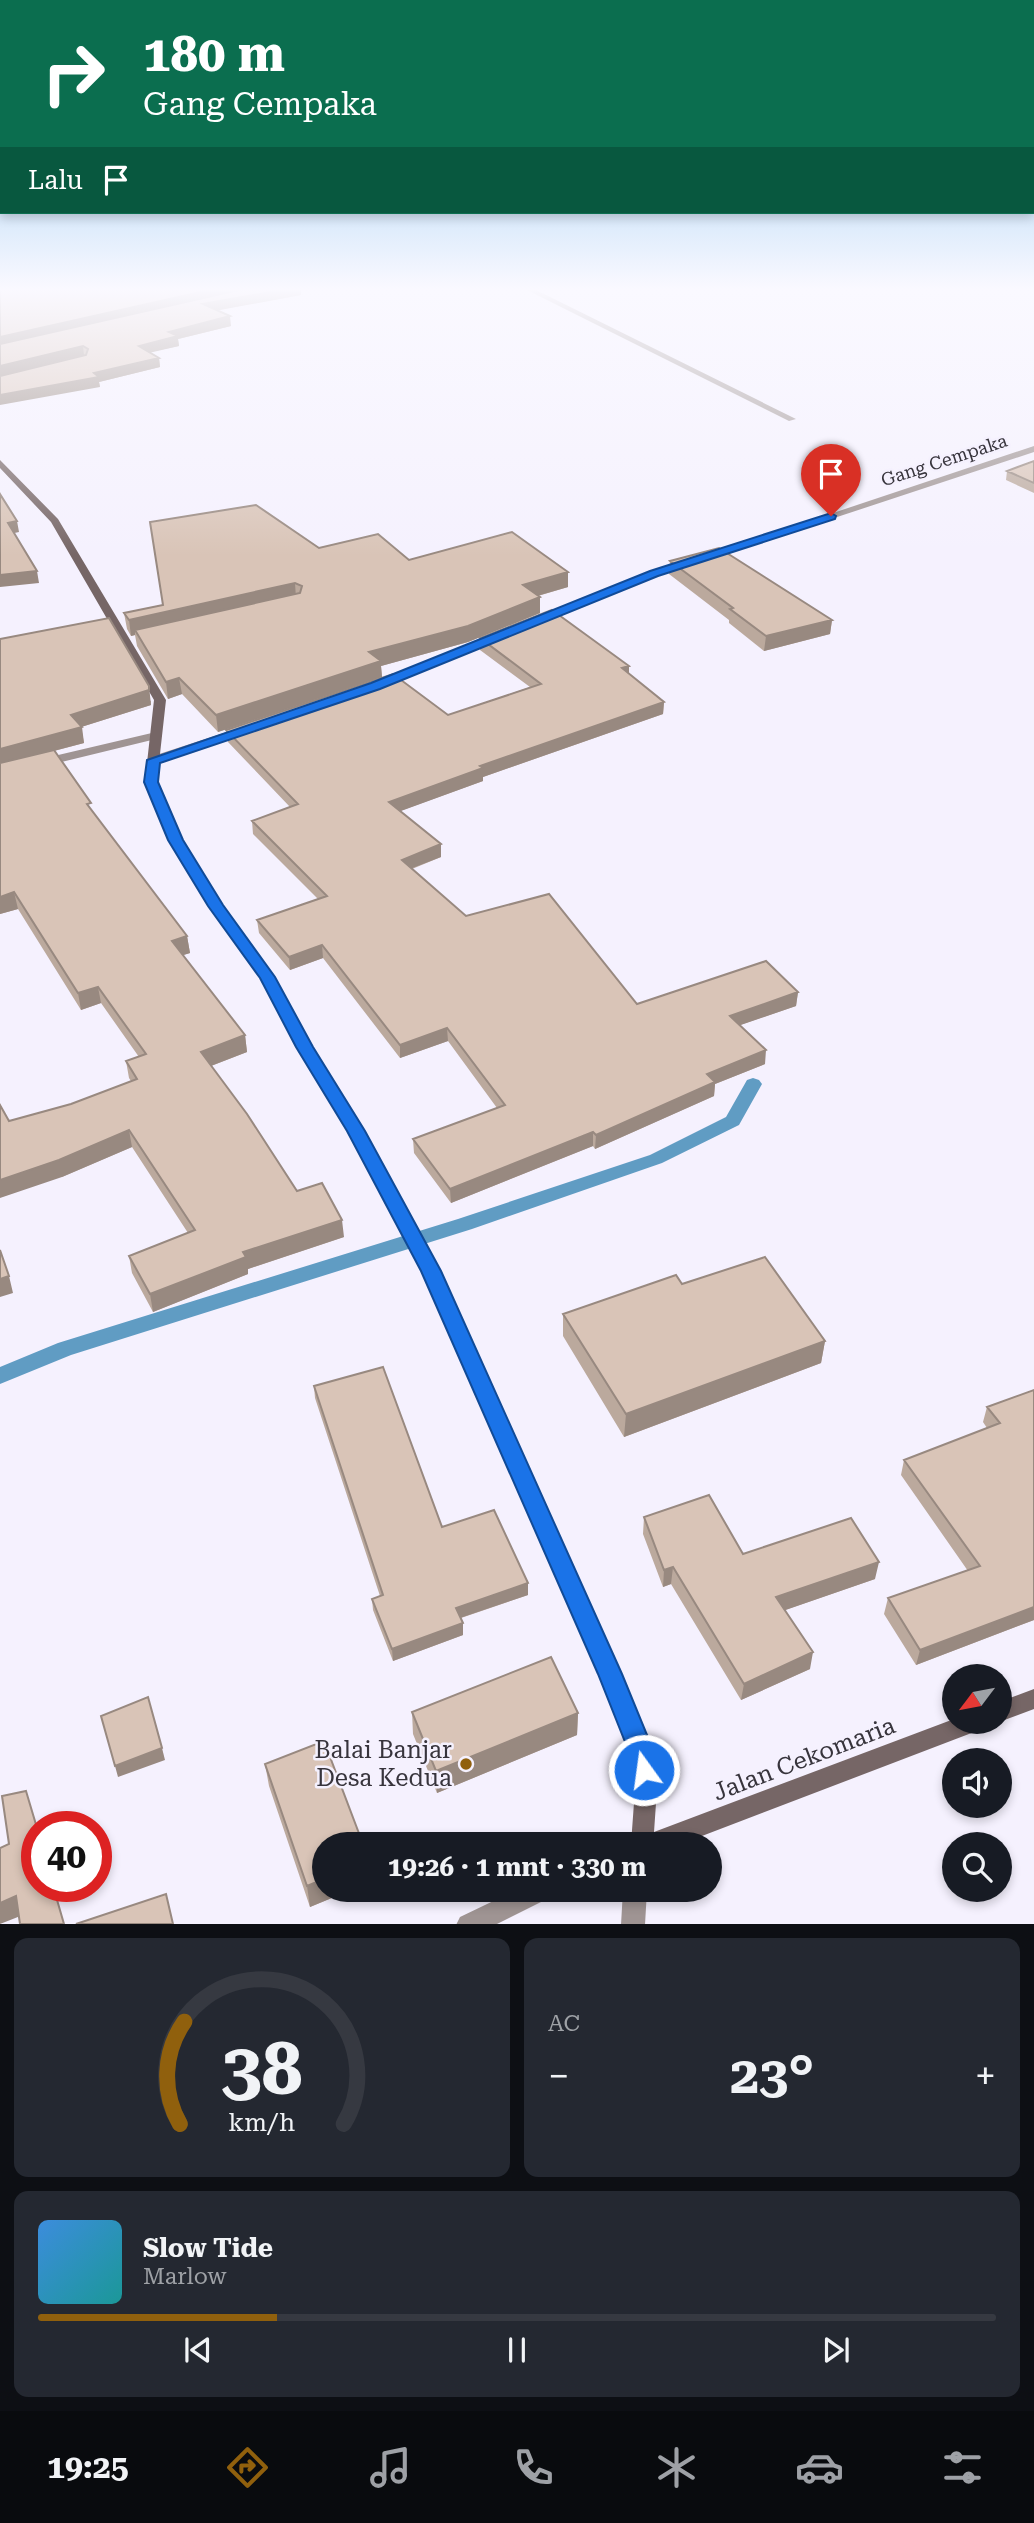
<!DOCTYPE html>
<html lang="id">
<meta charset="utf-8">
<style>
:root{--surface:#171b24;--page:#242831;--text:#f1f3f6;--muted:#9ea1a6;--line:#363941;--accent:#90600d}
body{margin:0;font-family:"Roboto Serif",serif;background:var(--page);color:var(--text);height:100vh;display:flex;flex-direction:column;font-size:26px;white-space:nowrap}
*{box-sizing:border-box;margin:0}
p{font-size:23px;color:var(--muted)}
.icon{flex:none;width:38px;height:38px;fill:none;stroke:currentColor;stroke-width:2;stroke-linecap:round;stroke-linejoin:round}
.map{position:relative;height:1924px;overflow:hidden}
.drawer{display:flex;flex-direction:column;gap:14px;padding:14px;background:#0d0f14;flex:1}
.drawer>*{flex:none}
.hud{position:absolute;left:0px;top:0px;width:1034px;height:214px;box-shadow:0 4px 10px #0003;background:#0b6e4f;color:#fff;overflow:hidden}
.needle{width:46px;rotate:238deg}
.buttons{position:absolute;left:942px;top:1664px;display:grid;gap:14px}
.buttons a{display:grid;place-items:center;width:70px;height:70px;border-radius:50%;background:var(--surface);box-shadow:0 4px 10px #0003;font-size:35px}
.speed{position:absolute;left:21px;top:1811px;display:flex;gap:14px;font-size:35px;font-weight:700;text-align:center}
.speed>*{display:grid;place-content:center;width:91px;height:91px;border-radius:50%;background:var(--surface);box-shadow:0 4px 10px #0003;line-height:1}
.speed .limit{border:10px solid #d22;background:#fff;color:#111}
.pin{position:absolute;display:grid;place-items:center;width:60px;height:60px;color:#fff;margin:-72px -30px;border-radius:50% 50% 50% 0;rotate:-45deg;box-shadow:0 0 7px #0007}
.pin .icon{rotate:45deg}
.me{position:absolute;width:77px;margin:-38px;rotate:346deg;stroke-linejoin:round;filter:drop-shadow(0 0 5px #0008)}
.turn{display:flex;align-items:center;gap:24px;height:147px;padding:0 28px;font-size:32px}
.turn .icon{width:91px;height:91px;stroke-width:2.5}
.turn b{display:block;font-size:49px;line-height:60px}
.then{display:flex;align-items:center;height:66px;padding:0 28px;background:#0003;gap:14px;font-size:26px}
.big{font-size:52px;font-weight:700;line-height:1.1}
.drawer .tile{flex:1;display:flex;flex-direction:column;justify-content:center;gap:10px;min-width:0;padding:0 24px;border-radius:14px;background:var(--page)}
.drawer .dial{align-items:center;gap:0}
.dial svg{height:182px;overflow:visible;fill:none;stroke:var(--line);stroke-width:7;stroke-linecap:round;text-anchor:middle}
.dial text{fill:var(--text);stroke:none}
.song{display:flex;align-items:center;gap:21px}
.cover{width:84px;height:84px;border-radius:10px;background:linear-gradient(135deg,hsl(210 70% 55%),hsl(180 70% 35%))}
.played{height:7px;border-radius:4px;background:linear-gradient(90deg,var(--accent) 25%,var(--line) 25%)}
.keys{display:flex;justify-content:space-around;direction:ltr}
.heat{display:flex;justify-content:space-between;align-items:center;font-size:38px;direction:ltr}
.drawer .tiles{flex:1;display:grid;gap:14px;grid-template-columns:1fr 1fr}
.tile:last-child{grid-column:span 2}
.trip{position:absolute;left:312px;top:1832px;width:410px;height:70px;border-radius:35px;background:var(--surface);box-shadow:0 4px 10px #0003;font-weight:700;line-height:70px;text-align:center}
.menu{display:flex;height:112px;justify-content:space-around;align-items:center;background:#090b0e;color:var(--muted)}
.menu .icon{width:49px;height:49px}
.menu .selected{color:var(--accent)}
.menu b{font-size:32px;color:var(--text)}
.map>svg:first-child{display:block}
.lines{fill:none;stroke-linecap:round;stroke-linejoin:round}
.stream{fill:#609cc3;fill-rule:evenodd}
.street{fill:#9f9493;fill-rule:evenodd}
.secondary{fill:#766666;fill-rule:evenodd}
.wall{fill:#bba99d}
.shaded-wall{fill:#988980}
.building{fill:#d9c4b7;stroke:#988980;stroke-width:2}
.route{fill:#1a73e8;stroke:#114b97;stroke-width:2}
.poi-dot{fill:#90600d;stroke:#f5f1fe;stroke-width:2.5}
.labels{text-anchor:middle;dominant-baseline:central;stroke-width:5;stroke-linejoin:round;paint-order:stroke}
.far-street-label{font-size:18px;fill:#37343c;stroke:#f5f1fe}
.near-poi-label{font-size:24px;fill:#37343c;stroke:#f5f1fe;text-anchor:end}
.near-street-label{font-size:24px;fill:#37343c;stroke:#f5f1fe}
</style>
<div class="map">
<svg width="1034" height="1925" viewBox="0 0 1034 1925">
<rect width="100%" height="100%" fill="#f5f1fe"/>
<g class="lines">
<path class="stream" d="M 753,1078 L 759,1080 L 762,1084 L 739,1125 L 662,1163 L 472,1229 L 71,1355 L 0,1384 L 0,1367 L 58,1343 L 458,1219 L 650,1155 L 726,1117 L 747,1080 Z"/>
<path class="street" d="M 521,287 L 530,287 L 796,419 L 789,421 Z
M 1034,446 L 1034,452 L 710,559 L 701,557 Z
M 687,560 L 691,561 L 691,565 L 658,575 L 543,621 L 535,621 L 534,619 L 650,571 Z
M 498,633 L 502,634 L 502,638 L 385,686 L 381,687 L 375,684 Z
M 245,726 L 249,728 L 249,732 L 158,763 L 154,764 L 148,760 L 150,757 Z
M 156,732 L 162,736 L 160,738 L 41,767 L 35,763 L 37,760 Z
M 516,1890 L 553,1890 L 549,1898 L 495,1925 L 456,1925 L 460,1917 Z
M 623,1890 L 647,1890 L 645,1925 L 621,1925 Z"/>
<path class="secondary" d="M 0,460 L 58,519 L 166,700 L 157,781 L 181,840 L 222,905 L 274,977 L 312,1047 L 364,1131 L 440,1271 L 621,1674 L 652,1752 L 657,1789 L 654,1832 L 954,1719 L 954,1722 L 985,1722 L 982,1729 L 681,1844 L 631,1844 L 635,1789 L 630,1752 L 599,1674 L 422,1271 L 348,1131 L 298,1047 L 260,978 L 209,906 L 169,840 L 145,781 L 154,700 L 51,522 L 0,468 Z
M 1034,1689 L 1034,1709 L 999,1722 L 999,1702 Z"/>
</g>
<path class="wall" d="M 0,287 L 301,295 L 217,310 L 231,326 L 178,339 L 179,346 L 150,352 L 159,358 L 160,367 L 99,382 L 100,387 Z
M 1034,461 L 1034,493 L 1006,480 L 1007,471 Z
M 319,548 L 409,560 L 568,587 L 538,596 L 540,597 L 540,613 L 468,642 L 381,666 L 382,677 L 448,715 L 530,687 L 480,650 L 480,638 L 629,666 L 629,674 L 664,702 L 663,714 L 483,777 L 483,781 L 400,811 L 441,844 L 441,857 L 412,869 L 466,916 L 637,1004 L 798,992 L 796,1006 L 740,1025 L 765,1064 L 715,1084 L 714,1096 L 595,1149 L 593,1146 L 451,1203 L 414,1153 L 413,1139 L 497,1108 L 448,1041 L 400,1058 L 323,958 L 290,970 L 259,933 L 257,920 L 318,899 L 253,834 L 252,821 L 290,807 L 228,742 L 226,730 L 381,678 L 218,732 L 182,694 L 168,699 L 137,646 L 135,635 L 131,636 L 127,629 L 124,613 L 163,605 Z
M 670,561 L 832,620 L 830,634 L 764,651 L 729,623 L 729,620 L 669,574 Z
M 0,639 L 151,701 L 151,705 L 81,727 L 84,743 L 54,751 L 92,811 L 187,936 L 190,953 L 183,955 L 245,1035 L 247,1052 L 211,1066 L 297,1191 L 344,1237 L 248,1269 L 248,1274 L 153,1312 L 132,1273 L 129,1256 L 188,1233 L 132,1147 L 62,1177 L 9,1121 L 71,1104 L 131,1081 L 129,1078 L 126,1061 L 139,1057 L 101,1003 L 81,1010 L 18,909 L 0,914 Z
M 682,1284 L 825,1341 L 821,1363 L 624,1437 L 563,1336 L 563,1314 Z
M 314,1386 L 442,1527 L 528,1583 L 528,1595 L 461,1618 L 463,1635 L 393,1661 L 373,1610 L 372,1599 L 380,1596 L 315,1398 Z
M 1034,1390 L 1034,1620 L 916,1665 L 884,1614 L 888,1598 L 968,1571 L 901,1475 L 904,1460 L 987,1428 L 983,1422 L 987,1407 Z
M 644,1517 L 743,1554 L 875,1579 L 785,1610 L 810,1669 L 741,1700 L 671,1584 L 663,1587 L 643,1534 Z
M 412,1712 L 578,1713 L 577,1735 L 437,1793 L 413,1734 Z
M 265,1764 L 324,1890 L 351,1890 L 310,1907 L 269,1786 Z"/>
<path class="shaded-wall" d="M 223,287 L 263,287 L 0,346 L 0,337 Z
M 301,287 L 301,295 L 204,313 L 203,304 Z
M 230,316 L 231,326 L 178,339 L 179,346 L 140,355 L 139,346 L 169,332 Z
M 83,346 L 84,355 L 0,376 L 0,366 Z
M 159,358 L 160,367 L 99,382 L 100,387 L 0,405 L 0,395 Z
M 17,521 L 19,532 L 10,534 L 8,523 Z
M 37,571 L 39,583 L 0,587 L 0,575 Z
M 568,572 L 568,587 L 523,600 L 523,585 Z
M 295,583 L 296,598 L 135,630 L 135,635 L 131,636 L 129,620 Z
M 540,597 L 540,613 L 468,642 L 381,666 L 382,677 L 218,732 L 216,715 L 369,652 Z
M 832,620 L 830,634 L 764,651 L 766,636 Z
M 629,666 L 629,677 L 622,668 Z
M 179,678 L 182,694 L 168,699 L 166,682 Z
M 149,686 L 151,705 L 78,728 L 82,727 L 84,743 L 0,765 L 0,749 L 71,715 Z
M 664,702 L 663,714 L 483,777 L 483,781 L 390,815 L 389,802 L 480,766 Z
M 441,844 L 441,857 L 402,872 L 402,860 Z
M 14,892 L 18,909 L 0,914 L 0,897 Z
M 187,936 L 190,953 L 174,958 L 172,941 Z
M 322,945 L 323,958 L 290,970 L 289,957 Z
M 98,987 L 101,1003 L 81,1010 L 78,993 Z
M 798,992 L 796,1006 L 729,1029 L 730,1016 Z
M 447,1028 L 448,1041 L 400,1058 L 400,1045 Z
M 245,1035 L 247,1052 L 203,1069 L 201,1052 Z
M 766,1050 L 765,1064 L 715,1084 L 714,1096 L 595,1149 L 596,1135 L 707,1074 Z
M 129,1130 L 132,1147 L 62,1177 L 0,1198 L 0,1180 Z
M 593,1132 L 593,1146 L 451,1203 L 450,1189 Z
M 342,1220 L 344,1237 L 248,1269 L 248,1274 L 153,1312 L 150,1294 L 243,1252 Z
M 9,1276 L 13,1293 L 0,1297 L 0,1279 Z
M 825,1341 L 821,1363 L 624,1437 L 626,1414 Z
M 879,1562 L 875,1579 L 774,1614 L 776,1597 Z
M 673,1567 L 671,1584 L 663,1587 L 664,1570 Z
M 528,1583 L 528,1595 L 457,1619 L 456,1608 Z
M 1034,1607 L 1034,1620 L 916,1665 L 920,1650 Z
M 463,1623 L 463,1635 L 393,1661 L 392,1649 Z
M 813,1652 L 810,1669 L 741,1700 L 744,1684 Z
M 578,1713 L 577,1735 L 437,1793 L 436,1771 Z
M 162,1748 L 165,1760 L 118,1777 L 115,1766 Z
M 324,1879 L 324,1890 L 351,1890 L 310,1907 L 307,1886 Z
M 16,1896 L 23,1915 L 0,1924 L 0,1903 Z"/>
<path class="building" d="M 0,287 L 223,287 L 0,337 Z
M 252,287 L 299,287 L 203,304 L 230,316 L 169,332 L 178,336 L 139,346 L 159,358 L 94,373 L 99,377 L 0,395 L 0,376 L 86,355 L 88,349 L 83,346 L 0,366 L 0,344 Z
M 1034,461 L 1034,483 L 1007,471 Z
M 0,494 L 17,521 L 8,523 L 37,571 L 0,575 Z
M 256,505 L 319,548 L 378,534 L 409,560 L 512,532 L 568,572 L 523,585 L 540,597 L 468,626 L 369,652 L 381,661 L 216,715 L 179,678 L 166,682 L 135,630 L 300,593 L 302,586 L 295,583 L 129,620 L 124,613 L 163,605 L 150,522 Z
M 719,548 L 832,620 L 766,636 L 730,609 L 733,608 L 670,561 Z
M 552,610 L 629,666 L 622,668 L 664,702 L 480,766 L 483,768 L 389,802 L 441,844 L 402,860 L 466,916 L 549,894 L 637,1004 L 766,961 L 798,992 L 730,1016 L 766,1050 L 707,1074 L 715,1082 L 596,1135 L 593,1132 L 450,1189 L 413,1139 L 505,1105 L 447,1028 L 400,1045 L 322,945 L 289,957 L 257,920 L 327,896 L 252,821 L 298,804 L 226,730 L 393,674 L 448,715 L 541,684 L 480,638 Z
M 109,618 L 149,686 L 149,690 L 71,715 L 82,727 L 0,749 L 0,639 Z
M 54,750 L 91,803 L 87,804 L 187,936 L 172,941 L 245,1035 L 201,1052 L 247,1114 L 297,1191 L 322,1183 L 342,1220 L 243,1252 L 246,1257 L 150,1294 L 129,1256 L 195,1230 L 129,1130 L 59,1160 L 0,1180 L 0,1105 L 9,1121 L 71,1104 L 137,1079 L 126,1061 L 146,1054 L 98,987 L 78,993 L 14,892 L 0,897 L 0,763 Z
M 0,1250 L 9,1276 L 0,1279 Z
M 765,1257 L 825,1341 L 626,1414 L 563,1314 L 676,1275 L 682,1284 Z
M 383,1367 L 442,1527 L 494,1510 L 528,1583 L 456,1608 L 463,1623 L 392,1649 L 372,1599 L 383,1595 L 314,1386 Z
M 1034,1390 L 1034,1607 L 920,1650 L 888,1598 L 980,1566 L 904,1460 L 1000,1423 L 987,1407 Z
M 709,1495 L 743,1554 L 851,1518 L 879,1562 L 776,1597 L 813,1652 L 744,1684 L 673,1567 L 664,1570 L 644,1517 Z
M 551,1657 L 578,1713 L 436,1771 L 412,1712 Z
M 148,1697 L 162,1748 L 115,1766 L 101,1716 Z
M 324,1741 L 363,1844 L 324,1844 L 324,1879 L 307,1886 L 265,1764 Z
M 26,1791 L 37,1828 L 37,1886 L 53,1886 L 64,1924 L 20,1924 L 16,1896 L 0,1903 L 0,1848 L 9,1844 L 2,1796 Z
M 166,1894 L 173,1924 L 76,1924 Z"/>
<linearGradient id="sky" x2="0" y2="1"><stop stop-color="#79bcf0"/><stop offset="0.52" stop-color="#faf9ff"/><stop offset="1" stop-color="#faf9ff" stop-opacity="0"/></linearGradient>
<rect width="1034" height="556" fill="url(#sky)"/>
<path class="route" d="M 831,513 L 836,516 L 835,519 L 658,576 L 380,689 L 160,763 L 158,782 L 183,840 L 223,905 L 275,977 L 313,1047 L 365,1131 L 441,1271 L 622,1674 L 654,1752 L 656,1770 L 652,1779 L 644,1782 L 635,1779 L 629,1752 L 598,1674 L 421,1271 L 347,1131 L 296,1047 L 260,978 L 208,906 L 168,840 L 144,782 L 147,760 L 371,683 L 650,571 Z"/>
<circle class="poi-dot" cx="466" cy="1764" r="7"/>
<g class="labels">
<g class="far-street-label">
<text transform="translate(944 460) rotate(-18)">Gang Cempaka</text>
</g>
<g class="near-poi-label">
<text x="452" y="1750">Balai Banjar<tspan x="452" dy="28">Desa Kedua</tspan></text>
</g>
<g class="near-street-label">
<text transform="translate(804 1759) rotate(-21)">Jalan Cekomaria</text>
</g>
</g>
</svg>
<div class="buttons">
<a><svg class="needle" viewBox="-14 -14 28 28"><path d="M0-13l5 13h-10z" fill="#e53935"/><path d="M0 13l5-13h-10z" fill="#9ea1a6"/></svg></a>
<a><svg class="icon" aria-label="sound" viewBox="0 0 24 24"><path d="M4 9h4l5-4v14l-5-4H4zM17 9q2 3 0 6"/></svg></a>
<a><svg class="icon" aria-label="search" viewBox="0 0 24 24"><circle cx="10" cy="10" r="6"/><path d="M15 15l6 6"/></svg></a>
</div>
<div class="speed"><div class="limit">40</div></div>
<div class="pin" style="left:831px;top:516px;background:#d93025"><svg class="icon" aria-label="arrive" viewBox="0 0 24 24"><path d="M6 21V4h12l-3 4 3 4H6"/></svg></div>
<svg class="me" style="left:644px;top:1770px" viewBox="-20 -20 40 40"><circle r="17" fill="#1a73e8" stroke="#fff" stroke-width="3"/><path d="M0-11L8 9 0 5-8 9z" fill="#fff"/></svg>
<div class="trip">19:26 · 1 mnt · 330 m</div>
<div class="hud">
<div class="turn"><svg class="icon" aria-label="right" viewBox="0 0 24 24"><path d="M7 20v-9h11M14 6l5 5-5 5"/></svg><div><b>180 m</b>Gang Cempaka</div></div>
<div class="then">Lalu<svg class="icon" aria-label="arrive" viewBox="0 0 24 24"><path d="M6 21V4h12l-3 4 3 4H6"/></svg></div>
</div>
</div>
<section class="drawer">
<div class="tiles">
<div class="tile dial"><svg viewBox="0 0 100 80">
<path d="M14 69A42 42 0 1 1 86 69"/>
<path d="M14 69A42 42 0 0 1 16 24" stroke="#90600d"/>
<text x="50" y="56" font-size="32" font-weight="700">38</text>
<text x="50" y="72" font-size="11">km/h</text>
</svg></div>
<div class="tile"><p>AC</p>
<div class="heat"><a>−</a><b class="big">23°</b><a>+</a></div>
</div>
<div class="tile">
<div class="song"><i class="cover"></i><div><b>Slow Tide</b><p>Marlow</p></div></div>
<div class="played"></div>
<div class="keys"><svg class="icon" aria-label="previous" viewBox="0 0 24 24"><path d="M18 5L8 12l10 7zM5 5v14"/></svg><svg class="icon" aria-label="pause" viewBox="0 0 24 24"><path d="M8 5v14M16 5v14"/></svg><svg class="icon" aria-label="next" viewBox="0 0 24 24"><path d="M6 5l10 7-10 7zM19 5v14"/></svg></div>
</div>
</div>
</section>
<nav class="menu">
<b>19:25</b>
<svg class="icon selected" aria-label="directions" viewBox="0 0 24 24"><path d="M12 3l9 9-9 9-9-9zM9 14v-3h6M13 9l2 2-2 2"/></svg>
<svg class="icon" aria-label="music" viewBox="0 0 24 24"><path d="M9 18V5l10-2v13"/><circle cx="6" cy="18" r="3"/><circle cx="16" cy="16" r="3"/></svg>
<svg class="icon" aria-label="phone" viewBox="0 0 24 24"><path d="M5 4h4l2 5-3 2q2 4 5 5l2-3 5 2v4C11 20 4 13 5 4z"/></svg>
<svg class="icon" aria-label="climate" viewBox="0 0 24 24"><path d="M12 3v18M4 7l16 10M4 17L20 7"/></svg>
<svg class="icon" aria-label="car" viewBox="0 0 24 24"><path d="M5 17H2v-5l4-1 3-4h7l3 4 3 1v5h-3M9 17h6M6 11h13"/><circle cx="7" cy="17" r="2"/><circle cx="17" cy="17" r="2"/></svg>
<svg class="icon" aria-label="filters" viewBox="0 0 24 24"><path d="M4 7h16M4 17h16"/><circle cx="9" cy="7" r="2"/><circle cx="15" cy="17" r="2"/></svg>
</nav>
